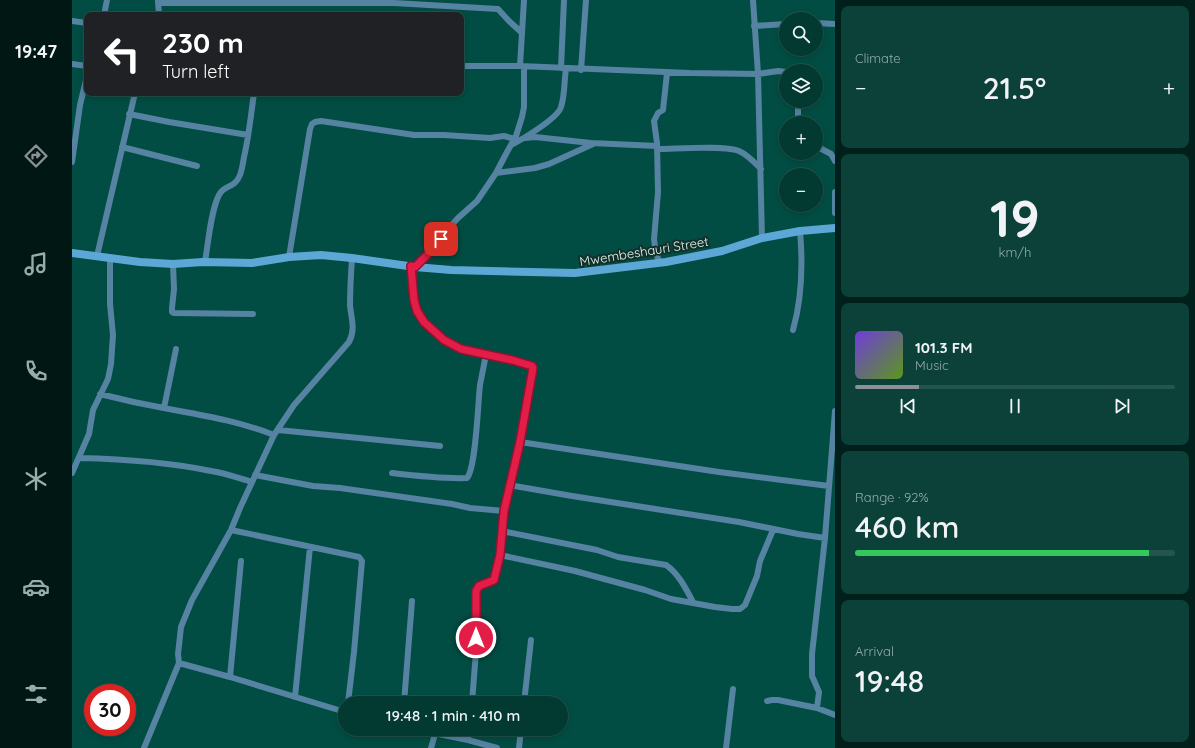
<!DOCTYPE html>
<meta charset="utf-8">
<style>
:root{--surface:#023a32;--page:#0c413a;--text:#f1f3f6;--muted:#96adac;--line:#23544d;--accent:#8c9099}
body{margin:0;font-family:Quicksand,sans-serif;background:var(--page);color:var(--text);height:100vh;display:flex;flex-direction:column;font-size:15px;white-space:nowrap}
*{box-sizing:border-box;margin:0}
p{font-size:13px;color:var(--muted)}
.icon{flex:none;width:22px;height:22px;fill:none;stroke:currentColor;stroke-width:2;stroke-linecap:round;stroke-linejoin:round}
.map{position:relative;flex:1;overflow:hidden}
.sheet{display:flex;flex-direction:column;gap:6px;padding:6px;background:#01201c;width:360px}
.sheet>*{flex:none}
.top-card{position:absolute;left:12px;top:12px;width:380px;height:84px;border-radius:8px;box-shadow:0 2px 6px #0003,0 0 0 1px var(--line);background:#202124;color:#fff;overflow:hidden}
.tools{position:absolute;left:707px;top:12px;display:grid;gap:8px}
.tools a{display:grid;place-items:center;width:44px;height:44px;border-radius:50%;background:var(--surface);box-shadow:0 2px 6px #0003,0 0 0 1px var(--line);font-size:20px}
.speed{position:absolute;left:12px;top:684px;display:flex;gap:8px;font-size:20px;font-weight:700;text-align:center}
.speed>*{display:grid;place-content:center;width:52px;height:52px;border-radius:50%;background:var(--surface);box-shadow:0 2px 6px #0003,0 0 0 1px var(--line);line-height:1}
.speed .limit{border:6px solid #d22;background:#fff;color:#111}
.pin{position:absolute;display:grid;place-items:center;width:34px;height:34px;color:#fff;margin:-17px;border-radius:8px;box-shadow:0 2px 6px #0006}
.me{position:absolute;width:44px;margin:-22px;rotate:0deg;stroke-linejoin:round;filter:drop-shadow(0 0 3px #0008)}
.turn{display:flex;align-items:center;gap:14px;height:84px;padding:0 12px;font-size:18px}
.turn .icon{width:52px;height:52px;stroke-width:2.5}
.turn b{display:block;font-size:28px;line-height:34px}
.big{font-size:30px;font-weight:600;line-height:1.1}
.sheet .tile{flex:1;display:flex;flex-direction:column;justify-content:center;gap:6px;min-width:0;padding:0 14px;border-radius:8px;background:var(--page)}
.sheet .dial{align-items:center;gap:0}
.dial b{font-size:52px;line-height:1}
.song{display:flex;align-items:center;gap:12px}
.cover{width:48px;height:48px;border-radius:6px;background:linear-gradient(135deg,hsl(260 70% 55%),hsl(90 70% 35%))}
.played{height:4px;border-radius:2px;background:linear-gradient(90deg,var(--accent) 20%,var(--line) 20%)}
.keys{display:flex;justify-content:space-around;direction:ltr}
.heat{display:flex;justify-content:space-between;align-items:center;font-size:22px;direction:ltr}
.charge{height:6px;border-radius:3px;background:linear-gradient(90deg,#34c759 92%,var(--line) 0)}
.trip{position:absolute;left:266px;top:696px;width:230px;height:40px;border-radius:20px;background:var(--surface);box-shadow:0 2px 6px #0003,0 0 0 1px var(--line);font-weight:600;line-height:40px;text-align:center}
main{display:flex;flex:1;min-height:0}
.dock{display:flex;flex-direction:column;width:72px;justify-content:space-around;align-items:center;background:#011714;color:var(--muted)}
.dock .icon{width:28px;height:28px}
.dock .selected{color:var(--accent)}
.dock b{font-size:18px;color:var(--text)}
.map>svg:first-child{display:block}
.lines{fill:none;stroke-linecap:round;stroke-linejoin:round}
.street{stroke:#5683a2;stroke-width:6}
.secondary{stroke:#5da7d7;stroke-width:8}
.route-casing{stroke:#92132f;stroke-width:10}
.route{stroke:#e11d48;stroke-width:7}
.labels{text-anchor:middle;dominant-baseline:central;stroke-width:4;stroke-linejoin:round;paint-order:stroke}
.street-label{font-size:13px;fill:#dcfcf4;stroke:#142e29}
</style>
<main>
<nav class="dock">
<b>19:47</b>
<svg class="icon selected" aria-label="directions" viewBox="0 0 24 24"><path d="M12 3l9 9-9 9-9-9zM9 14v-3h6M13 9l2 2-2 2"/></svg>
<svg class="icon" aria-label="music" viewBox="0 0 24 24"><path d="M9 18V5l10-2v13"/><circle cx="6" cy="18" r="3"/><circle cx="16" cy="16" r="3"/></svg>
<svg class="icon" aria-label="phone" viewBox="0 0 24 24"><path d="M5 4h4l2 5-3 2q2 4 5 5l2-3 5 2v4C11 20 4 13 5 4z"/></svg>
<svg class="icon" aria-label="climate" viewBox="0 0 24 24"><path d="M12 3v18M4 7l16 10M4 17L20 7"/></svg>
<svg class="icon" aria-label="car" viewBox="0 0 24 24"><path d="M5 17H2v-5l4-1 3-4h7l3 4 3 1v5h-3M9 17h6M6 11h13"/><circle cx="7" cy="17" r="2"/><circle cx="17" cy="17" r="2"/></svg>
<svg class="icon" aria-label="filters" viewBox="0 0 24 24"><path d="M4 7h16M4 17h16"/><circle cx="9" cy="7" r="2"/><circle cx="15" cy="17" r="2"/></svg>
</nav>
<div class="map">
<svg width="763" height="748" viewBox="0 0 763 748">
<rect width="100%" height="100%" fill="#024d43"/>
<g class="lines">
<path class="street" d="M 681,0 L 686,74 L 690,238
M 86,1 L 87,15
M 86,3 L 322,3 L 426,9 L 437,21 L 449,32
M 32,15 L 35,0
M 0,21 L 15,23
M 744,23 L 763,24
M 682,26 L 714,24
M 0,64 L 15,66
M 389,66 L 448,66 L 618,73 L 686,74 L 706,71 L 714,72
M 448,66 L 452,0
M 489,68 L 492,0
M 509,70 L 514,0
M 726,101 L 726,116 L 727,123
M 57,114 L 97,122 L 176,135
M 453,138 L 463,137 L 519,143 L 585,146
M 439,145 C 451,139 486,118 489,107 C 493,95 492,81 494,69
M 744,146 L 759,154 L 763,161
M 50,147 L 125,166
M 585,149 C 604,149 652,145 667,151 C 676,155 682,162 689,169
M 0,162 L 8,105 L 15,76
M 424,173 L 463,168 L 477,164 L 521,144
M 763,192 L 763,213
M 25,256 L 63,93
M 217,257 L 238,129 L 240,124 L 243,122 L 249,121 L 342,135 L 372,135 L 418,138 L 432,136 L 443,139
M 133,262 C 136,244 139,210 147,195 C 153,183 162,190 168,175 C 170,170 171,163 172,157 C 177,136 179,114 182,93
M 587,263 L 583,247 L 582,239 L 586,192 L 585,143 L 582,121 L 586,113 L 591,110 L 595,73
M 101,264 L 102,289 L 100,308 L 100,312 L 102,313 L 181,314
M 339,266 L 342,300 L 345,311 L 352,322 L 372,339 L 389,349 L 460,366 L 461,368 L 448,442 L 432,511 L 428,555 L 421,580 L 407,586 L 404,591 L 404,651 L 400,703
M 343,267 L 362,248 L 375,230 L 386,218 L 405,201 L 424,173 L 435,152 L 444,136 L 450,117 L 452,107 L 452,67
M 721,330 C 730,298 731,265 728,231
M 28,394 C 51,400 74,405 97,409 C 135,416 166,421 202,435
M 92,408 L 104,349
M 206,430 L 368,446
M 448,442 L 647,472 L 757,486
M 7,458 C 51,459 96,462 139,471 C 153,473 166,478 180,482
M 0,473 L 17,434 L 21,410 L 36,379 L 39,364 L 41,335 L 38,304 L 38,259
M 320,473 C 345,476 370,479 395,478 C 404,468 406,402 408,385 C 410,375 412,365 414,354
M 183,475 L 241,486 L 268,488 L 380,504 L 398,508 L 432,511
M 437,485 L 500,496 L 667,522 L 726,534 L 753,538
M 159,530 L 287,557 L 290,561 L 282,652 L 276,703
M 430,531 L 525,550 L 546,557 L 594,565 C 607,574 614,589 621,602
M 428,555 L 503,571 L 573,590 L 599,599 L 643,607 L 660,609 L 668,609 L 673,605 L 685,576 L 688,561 L 701,530
M 107,663 L 158,677 L 273,712
M 158,677 L 169,561
M 223,697 L 238,547
M 695,701 L 700,700 L 706,700 L 745,708 L 763,715
M 332,703 L 340,601
M 452,703 L 459,640
M 745,708 L 747,692 L 740,676 L 740,654 L 753,538 L 763,411
M 342,729 L 396,740 L 425,748
M 396,740 L 397,729
M 72,748 L 107,663 L 106,654 L 109,627 L 120,600 L 159,530 L 168,508 L 202,435 L 222,405 L 277,342 C 284,329 279,318 278,305 C 278,289 279,273 280,258
M 359,748 L 363,734
M 447,748 L 449,729
M 654,748 L 661,689"/>
<path class="secondary" d="M 0,253 L 68,262 L 101,264 L 131,262 L 180,263 L 217,257 L 249,255 L 280,258 L 343,267 L 379,270 L 503,273 L 594,262 L 650,251 L 690,238 L 728,231 L 763,228"/>
</g>
<g class="lines">
<g class="route-casing">
<path id="route" d="M 369,239 L 362,248 L 343,267 L 339,266 L 342,300 L 345,311 L 352,322 L 372,340 L 389,349 L 440,360 L 460,366 L 461,368 L 448,442 L 432,511 L 428,555 L 422,580 L 407,586 L 404,591 L 404,638"/>
</g>
<use href="#route" class="route"/>
</g>
<g class="labels">
<g class="street-label">
<text transform="translate(572 251) rotate(-9)">Mwembeshauri Street</text>
</g>
</g>
</svg>
<div class="tools">
<a><svg class="icon" aria-label="search" viewBox="0 0 24 24"><circle cx="10" cy="10" r="6"/><path d="M15 15l6 6"/></svg></a>
<a><svg class="icon" aria-label="layers" viewBox="0 0 24 24"><path d="M12 4l9 5-9 5-9-5zM3 14l9 5 9-5"/></svg></a>
<a>+</a>
<a>−</a>
</div>
<div class="speed"><div class="limit">30</div></div>
<div class="pin" style="left:369px;top:239px;background:#d93025"><svg class="icon" aria-label="arrive" viewBox="0 0 24 24"><path d="M6 21V4h12l-3 4 3 4H6"/></svg></div>
<svg class="me" style="left:404px;top:638px" viewBox="-20 -20 40 40"><circle r="17" fill="#e11d48" stroke="#fff" stroke-width="3"/><path d="M0-11L8 9 0 5-8 9z" fill="#fff"/></svg>
<div class="trip">19:48 · 1 min · 410 m</div>
<div class="top-card">
<div class="turn"><svg class="icon" aria-label="left" viewBox="0 0 24 24"><path d="M17 20v-9H6M10 6l-5 5 5 5"/></svg><div><b>230 m</b>Turn left</div></div>
</div>
</div>
<section class="sheet">
<div class="tile"><p>Climate</p>
<div class="heat"><a>−</a><b class="big">21.5°</b><a>+</a></div>
</div>
<div class="tile dial"><b>19</b><p>km/h</p></div>
<div class="tile">
<div class="song"><i class="cover"></i><div><b>101.3 FM</b><p>Music</p></div></div>
<div class="played"></div>
<div class="keys"><svg class="icon" aria-label="previous" viewBox="0 0 24 24"><path d="M18 5L8 12l10 7zM5 5v14"/></svg><svg class="icon" aria-label="pause" viewBox="0 0 24 24"><path d="M8 5v14M16 5v14"/></svg><svg class="icon" aria-label="next" viewBox="0 0 24 24"><path d="M6 5l10 7-10 7zM19 5v14"/></svg></div>
</div>
<div class="tile"><p>Range · 92%</p><b class="big">460 km</b><div class="charge"></div></div>
<div class="tile"><p>Arrival</p><b class="big">19:48</b></div>
</section>
</main>
